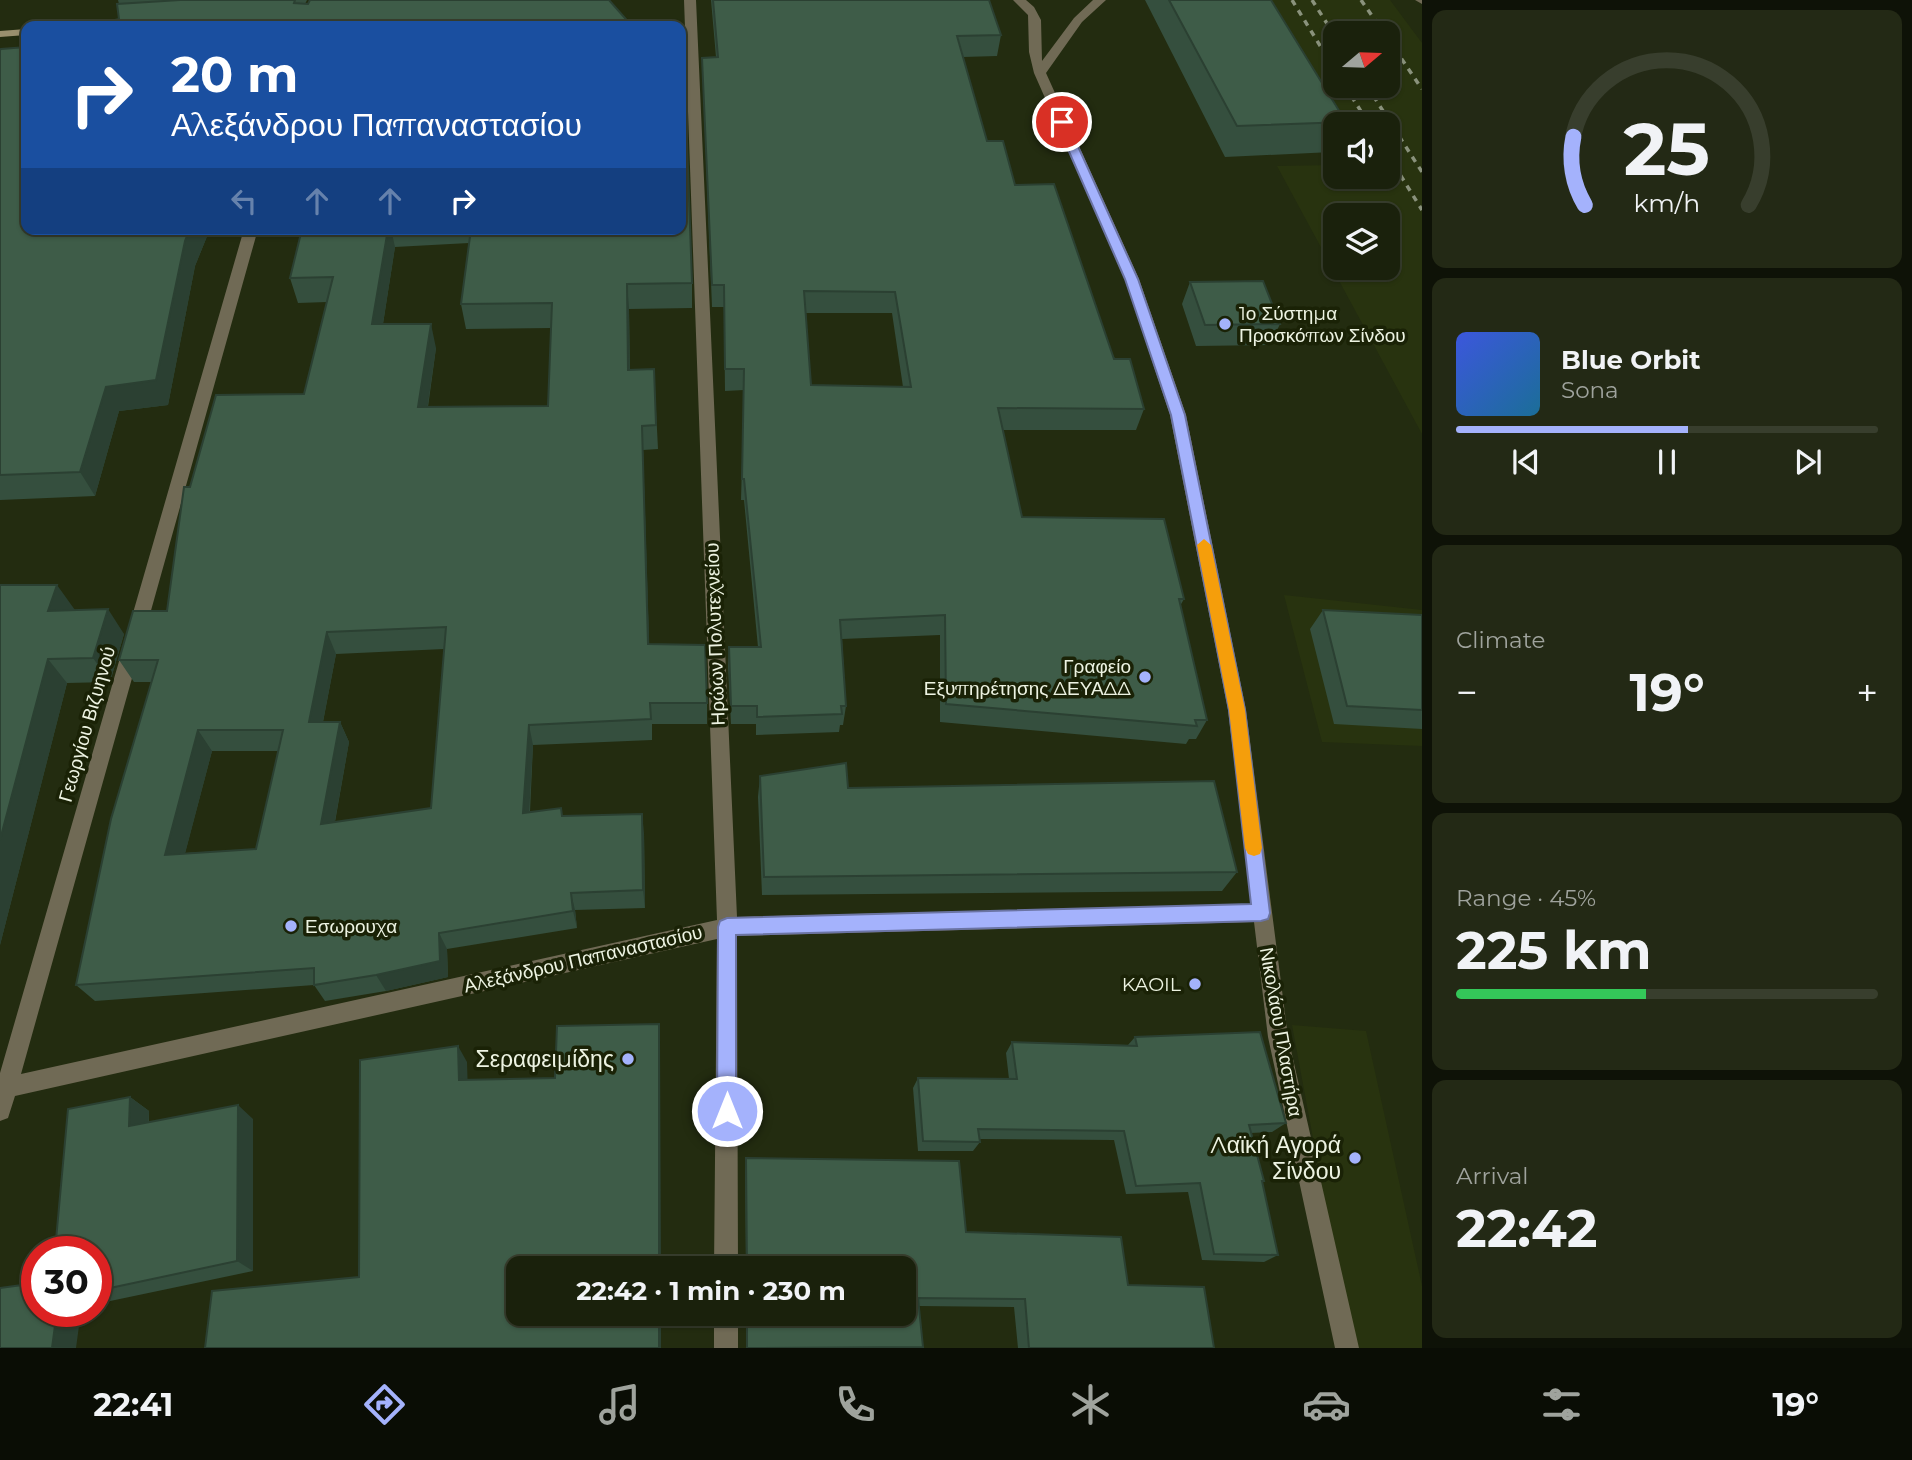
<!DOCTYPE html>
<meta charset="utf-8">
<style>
:root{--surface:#1a210c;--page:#232915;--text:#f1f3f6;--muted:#9fa39d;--line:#383e2d;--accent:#a4b2fc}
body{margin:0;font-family:Montserrat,sans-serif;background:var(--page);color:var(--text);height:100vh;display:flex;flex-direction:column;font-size:26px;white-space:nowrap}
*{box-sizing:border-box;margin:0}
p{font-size:23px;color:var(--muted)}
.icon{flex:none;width:38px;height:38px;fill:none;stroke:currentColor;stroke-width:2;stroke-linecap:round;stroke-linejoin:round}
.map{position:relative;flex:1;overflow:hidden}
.sheet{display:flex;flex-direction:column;gap:10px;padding:10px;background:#0e1207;width:490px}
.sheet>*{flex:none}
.top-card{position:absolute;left:21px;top:21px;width:665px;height:214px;border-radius:14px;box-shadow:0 2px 5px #0004,0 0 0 2px var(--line);background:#1a4fa0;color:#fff;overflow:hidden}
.needle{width:46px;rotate:71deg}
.controls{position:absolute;left:1323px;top:21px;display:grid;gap:14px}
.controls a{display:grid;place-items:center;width:77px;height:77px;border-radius:14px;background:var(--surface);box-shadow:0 2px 5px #0004,0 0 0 2px var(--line);font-size:35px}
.speed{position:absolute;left:21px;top:1236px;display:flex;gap:14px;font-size:35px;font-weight:700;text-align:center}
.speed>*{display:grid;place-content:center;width:91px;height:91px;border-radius:50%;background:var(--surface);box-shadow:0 2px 5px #0004,0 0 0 2px var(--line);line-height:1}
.speed .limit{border:10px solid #d22;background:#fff;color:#111}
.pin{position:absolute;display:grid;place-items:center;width:60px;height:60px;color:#fff;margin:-30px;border:4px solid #fff;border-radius:50%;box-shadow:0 2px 7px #0007}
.me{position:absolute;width:77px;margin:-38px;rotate:0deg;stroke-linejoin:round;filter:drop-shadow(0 0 5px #0008)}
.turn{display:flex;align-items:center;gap:24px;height:147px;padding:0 35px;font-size:32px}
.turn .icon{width:91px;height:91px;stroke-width:2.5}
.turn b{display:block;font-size:49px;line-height:60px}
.lanes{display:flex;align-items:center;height:66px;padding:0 35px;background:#0003;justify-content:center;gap:35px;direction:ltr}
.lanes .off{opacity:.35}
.big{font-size:52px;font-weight:700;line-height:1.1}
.sheet .card{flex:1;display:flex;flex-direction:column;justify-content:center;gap:10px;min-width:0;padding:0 24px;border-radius:14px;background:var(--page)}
.sheet .dial{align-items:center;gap:0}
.dial svg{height:182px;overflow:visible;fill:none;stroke:var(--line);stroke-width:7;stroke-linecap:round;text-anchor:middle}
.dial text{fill:var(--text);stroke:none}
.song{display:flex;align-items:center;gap:21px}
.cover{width:84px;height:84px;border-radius:10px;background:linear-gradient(135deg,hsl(230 70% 55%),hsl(200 70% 35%))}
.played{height:7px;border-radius:4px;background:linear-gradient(90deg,var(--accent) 55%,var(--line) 55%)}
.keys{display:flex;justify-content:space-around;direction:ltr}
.heat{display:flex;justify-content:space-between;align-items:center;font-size:38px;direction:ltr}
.charge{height:10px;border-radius:5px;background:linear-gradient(90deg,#34c759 45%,var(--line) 0)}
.trip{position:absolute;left:506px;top:1256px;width:410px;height:70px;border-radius:14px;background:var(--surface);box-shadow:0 2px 5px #0004,0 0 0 2px var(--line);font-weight:700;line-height:70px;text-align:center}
.menu{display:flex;height:112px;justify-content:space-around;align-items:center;background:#0a0d05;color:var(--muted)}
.menu .icon{width:49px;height:49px}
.menu .on{color:var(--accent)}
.menu b{font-size:32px;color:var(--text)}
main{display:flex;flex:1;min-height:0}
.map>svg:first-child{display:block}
.built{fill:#28330f;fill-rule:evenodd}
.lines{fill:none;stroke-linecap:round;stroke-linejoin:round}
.street{fill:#706a55;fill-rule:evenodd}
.secondary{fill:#998f6e;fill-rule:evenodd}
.rail{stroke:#8a927c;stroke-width:3.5;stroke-dasharray:6 6;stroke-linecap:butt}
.wall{fill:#354f3e;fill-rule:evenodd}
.shaded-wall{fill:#2b4032}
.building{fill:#3e5c48;stroke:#2b4032;stroke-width:2;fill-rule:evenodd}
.route{fill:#a4b2fc;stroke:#6b74a4;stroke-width:2}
.slow{fill:#f59e0b}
.poi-dot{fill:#a4b2fc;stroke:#1a2206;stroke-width:2.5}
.labels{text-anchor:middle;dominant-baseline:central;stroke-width:7;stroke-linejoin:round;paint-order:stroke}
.poi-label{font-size:19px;fill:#edf3e2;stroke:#1a2206;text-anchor:start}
.street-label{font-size:19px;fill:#edf3e2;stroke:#1a2206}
.near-poi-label{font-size:23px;fill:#edf3e2;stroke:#1a2206;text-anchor:end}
</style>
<main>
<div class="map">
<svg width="1422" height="1348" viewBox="0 0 1422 1348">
<rect width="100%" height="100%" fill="#232c10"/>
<path class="built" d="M 1258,0 L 1390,0 L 1422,43 L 1422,434 L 1277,166 L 1335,165 L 1335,177 L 1388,177 L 1388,124 L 1335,124 ZM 1335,33 L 1388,33 L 1388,86 L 1335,86 ZM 1335,215 L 1388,215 L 1388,268 L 1335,268 Z
M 1284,595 L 1422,610 L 1422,746 L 1322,742 Z
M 1292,1025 L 1366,1031 L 1422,1286 L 1422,1348 L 1352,1348 Z"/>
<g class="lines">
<path class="street" d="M 684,0 L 696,0 L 737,917 L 1252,904 L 1228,710 L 1170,415 L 1125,279 L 1034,73 L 1029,52 L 1028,15 L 1013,0 L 1026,0 L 1034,7 L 1041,20 L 1042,61 L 1074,18 L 1093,0 L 1106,0 L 1082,22 L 1046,73 L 1139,279 L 1186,415 L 1246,710 L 1288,1037 L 1359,1348 L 1335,1348 L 1268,1037 L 1254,922 L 737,936 L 738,1269 L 714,1269 L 717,939 L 15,1096 L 8,1118 L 0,1121 L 0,1073 L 244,229 L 258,229 L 21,1074 L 717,920 Z
M 1415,0 L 1422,0 L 1422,4 Z
M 714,1314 L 738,1314 L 738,1348 L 714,1348 Z"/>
<path class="secondary" d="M 26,29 L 26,35 L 0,37 L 0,31 Z"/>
<path class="rail" d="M 1292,0 L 1335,70
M 1312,0 L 1335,36
M 1361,0 L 1384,33
M 1388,39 L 1422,89
M 1345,86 L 1369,124
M 1367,86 L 1422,172
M 1388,155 L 1422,210"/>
</g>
<path class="wall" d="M 118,0 L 307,0 L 305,4 L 119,19 L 119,4 Z
M 711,0 L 989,0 L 1001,35 L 997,56 L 963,57 L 987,141 L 1015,185 L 1144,409 L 1136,430 L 1003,430 L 1022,517 L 1184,599 L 1180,606 L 1207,720 L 1196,739 L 1189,739 L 1186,744 L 940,722 L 940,635 L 842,639 L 846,706 L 843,725 L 840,725 L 839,732 L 756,735 L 756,724 L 731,724 L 728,666 L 729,647 L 758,647 L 744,500 L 741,500 L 744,390 L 725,391 L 724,307 L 712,307 L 702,58 L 716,57 ZM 806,313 L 892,313 L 903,387 L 811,385 Z
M 1145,0 L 1271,0 L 1346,122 L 1345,124 L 1335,124 L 1335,145 L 1332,152 L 1225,157 Z
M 0,50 L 26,229 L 210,229 L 195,266 L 168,405 L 119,411 L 95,496 L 0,500 Z
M 302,229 L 681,229 L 692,283 L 692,308 L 629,309 L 630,370 L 654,369 L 658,449 L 643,450 L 649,644 L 707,703 L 707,724 L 652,724 L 652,740 L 533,745 L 530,812 L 561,808 L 562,816 L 644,833 L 645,908 L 575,910 L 577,928 L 447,949 L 448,977 L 386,991 L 325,1001 L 314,985 L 95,1001 L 76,985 L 151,682 L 134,682 L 119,660 L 167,611 L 190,487 L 304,394 L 327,302 L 298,303 L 290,278 ZM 469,243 L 461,304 L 466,329 L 551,328 L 548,406 L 428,407 L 436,348 L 383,324 L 395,247 ZM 444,649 L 431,808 L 335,822 L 349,742 L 340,722 L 323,722 L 336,654 ZM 212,751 L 278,751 L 256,849 L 185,853 Z
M 1190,282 L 1280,324 L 1270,345 L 1196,346 L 1182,304 Z
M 0,585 L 74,610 L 124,634 L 110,682 L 67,683 L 0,945 Z
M 1323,610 L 1422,615 L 1422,729 L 1334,724 L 1310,629 Z
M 760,776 L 848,788 L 1237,872 L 1222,891 L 762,895 L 758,797 Z
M 1135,1037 L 1286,1123 L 1272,1132 L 1251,1133 L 1264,1181 L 1262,1182 L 1278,1255 L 1264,1262 L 1202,1260 L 1188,1192 L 1126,1194 L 1114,1140 L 979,1139 L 980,1142 L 973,1151 L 918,1151 L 913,1088 L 918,1078 L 1009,1079 L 1006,1053 L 1012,1042 L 1128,1045 Z
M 130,1097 L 149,1111 L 149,1123 L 253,1119 L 253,1271 L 96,1304 L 96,1251 Z
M 746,1158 L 966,1232 L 1128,1285 L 1214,1348 L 1018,1348 L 1014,1307 L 919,1306 L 923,1347 L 922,1348 L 746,1348 L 746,1314 L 903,1314 L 903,1269 L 746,1269 L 745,1170 Z"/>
<path class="shaded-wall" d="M 190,229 L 210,229 L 195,266 L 168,405 L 119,411 L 95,496 L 80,472 L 106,387 L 185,241 Z
M 388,229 L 391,229 L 395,247 L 379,349 L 372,324 Z
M 627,284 L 629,309 L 630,394 L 628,370 Z
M 431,324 L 436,348 L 424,431 L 418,407 Z
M 642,426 L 643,450 L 650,666 L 648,644 Z
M 57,585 L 75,610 L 48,611 Z
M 108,609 L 124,634 L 110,682 L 93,658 Z
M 327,632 L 336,654 L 319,742 L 309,722 Z
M 48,659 L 67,683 L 0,945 L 0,840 Z
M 340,722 L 349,742 L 331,843 L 321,824 Z
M 529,725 L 533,745 L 528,832 L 523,813 Z
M 198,730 L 212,751 L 180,873 L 165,855 Z
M 642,814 L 644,833 L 645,908 L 643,890 Z
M 571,893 L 575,910 L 577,928 L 573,911 Z
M 439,933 L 447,949 L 448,977 L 386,991 L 376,975 Z
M 659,1024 L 660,1040 L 661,1269 L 659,1269 Z
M 458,1046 L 467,1062 L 468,1095 L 459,1080 Z
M 130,1097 L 149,1111 L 148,1140 L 129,1126 Z
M 238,1105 L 253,1119 L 253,1271 L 237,1261 Z
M 57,1311 L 81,1311 L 76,1348 L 52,1348 Z
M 659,1314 L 661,1314 L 661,1348 L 659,1348 Z"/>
<path class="building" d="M 180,0 L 295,0 L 294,3 L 308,4 L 310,0 L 609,0 L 632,26 L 106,26 L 106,22 L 119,19 L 117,4 Z
M 713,0 L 989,0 L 1001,35 L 957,36 L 987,141 L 1003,141 L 1015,185 L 1054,184 L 1114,359 L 1130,359 L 1144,409 L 998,408 L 1022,517 L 1164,519 L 1184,599 L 1179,599 L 1207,720 L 1195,720 L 1197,726 L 946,704 L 945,615 L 840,620 L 846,706 L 841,706 L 842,714 L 757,717 L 757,706 L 731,706 L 729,647 L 761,647 L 744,479 L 742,479 L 744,369 L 725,369 L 724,285 L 712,285 L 702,58 L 718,57 ZM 804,291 L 895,292 L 911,387 L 811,385 Z
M 1169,0 L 1271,0 L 1346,122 L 1237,126 Z
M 26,47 L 26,229 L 190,229 L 185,241 L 156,380 L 106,387 L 80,472 L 0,475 L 0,50 L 1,49 Z
M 681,56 L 684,56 L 692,283 L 627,284 L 628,370 L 654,369 L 656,425 L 642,426 L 648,644 L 705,645 L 707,703 L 650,703 L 651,719 L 529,725 L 523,813 L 561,808 L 562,816 L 642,814 L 643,890 L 571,893 L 573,911 L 439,933 L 440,961 L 376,975 L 314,985 L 314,968 L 76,985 L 111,819 L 158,660 L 119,660 L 133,611 L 167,611 L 184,487 L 190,487 L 216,395 L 304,394 L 333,277 L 290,278 L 302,229 L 388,229 L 372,324 L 431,324 L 418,407 L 548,406 L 552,303 L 461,304 L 471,229 L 681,229 ZM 446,627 L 431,808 L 321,824 L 340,722 L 309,722 L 327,632 ZM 198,730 L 283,730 L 256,849 L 165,855 Z
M 1263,281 L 1280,324 L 1205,325 L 1190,282 Z
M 0,585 L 57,585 L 48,611 L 108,609 L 93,658 L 48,659 L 0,840 Z
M 1323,610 L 1422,615 L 1422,710 L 1347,706 Z
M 846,763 L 848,788 L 1214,781 L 1237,872 L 764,877 L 760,776 Z
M 659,1024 L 659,1269 L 518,1269 L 518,1314 L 659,1314 L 659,1348 L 205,1348 L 212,1291 L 359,1277 L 360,1060 L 458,1046 L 459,1080 L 555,1078 L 557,1026 Z
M 1260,1032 L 1286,1123 L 1249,1125 L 1264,1181 L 1262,1181 L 1278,1255 L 1214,1254 L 1200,1183 L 1136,1186 L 1124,1131 L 978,1129 L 980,1142 L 923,1141 L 918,1078 L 1017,1079 L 1012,1042 L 1137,1046 L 1135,1037 Z
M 130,1097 L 129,1126 L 238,1105 L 237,1261 L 96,1291 L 96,1251 L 55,1251 L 68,1109 Z
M 746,1158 L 959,1161 L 966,1232 L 1121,1237 L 1128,1285 L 1204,1287 L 1214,1348 L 1029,1348 L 1025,1299 L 918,1298 L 923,1347 L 747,1348 L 747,1314 L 903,1314 L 903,1269 L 747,1269 Z
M 37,1283 L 37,1311 L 57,1311 L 52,1348 L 0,1348 L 0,1288 Z"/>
<path class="route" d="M 1062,118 L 1067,122 L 1138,279 L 1185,415 L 1245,710 L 1270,913 L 1268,919 L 1261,921 L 736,935 L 736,1111 L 734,1118 L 727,1121 L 720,1118 L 717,1111 L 718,927 L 720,921 L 727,918 L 1251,904 L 1229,710 L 1171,415 L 1125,279 L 1056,122 Z"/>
<path class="slow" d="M 1204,539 L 1211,545 L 1245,710 L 1262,848 L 1260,854 L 1254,856 L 1248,854 L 1245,848 L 1229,710 L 1197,545 Z"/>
<g class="poi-dot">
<circle cx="1225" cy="324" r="7"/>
<circle cx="1145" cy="677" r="7"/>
<circle cx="291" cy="926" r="7"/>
<circle cx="1195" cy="984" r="7"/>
<circle cx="628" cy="1059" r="7"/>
<circle cx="1355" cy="1158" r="7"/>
</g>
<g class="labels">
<g class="poi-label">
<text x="1239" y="313">1ο Σύστημα<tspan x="1239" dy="22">Προσκόπων Σίνδου</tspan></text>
<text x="1131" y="666" text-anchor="end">Γραφείο<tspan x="1131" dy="22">Εξυπηρέτησης ΔΕΥΑΔΔ</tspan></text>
<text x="305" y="926">Εσωρουχα</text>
<text x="1181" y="984" text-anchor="end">KAOIL</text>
</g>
<g class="street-label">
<text transform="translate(715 634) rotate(-92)">Ηρώων Πολυτεχνείου</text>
<text transform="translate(87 724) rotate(-74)">Γεωργίου Βιζυηνού</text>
<text transform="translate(583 959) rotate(-13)">Αλεξάνδρου Παπαναστασίου</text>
<text transform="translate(1281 1032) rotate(80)">Νικολάου Πλαστήρα</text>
</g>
<g class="near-poi-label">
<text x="614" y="1059">Σεραφειμίδης</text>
<text x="1341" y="1145">Λαϊκή Αγορά<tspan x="1341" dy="26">Σίνδου</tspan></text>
</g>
</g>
</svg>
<div class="controls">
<a><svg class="needle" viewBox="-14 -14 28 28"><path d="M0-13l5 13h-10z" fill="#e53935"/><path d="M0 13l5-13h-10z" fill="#9fa39d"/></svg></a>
<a><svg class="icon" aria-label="sound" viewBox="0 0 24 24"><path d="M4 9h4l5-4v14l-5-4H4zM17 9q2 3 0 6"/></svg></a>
<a><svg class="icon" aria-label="layers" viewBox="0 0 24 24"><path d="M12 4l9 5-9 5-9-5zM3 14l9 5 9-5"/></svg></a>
</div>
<div class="speed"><div class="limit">30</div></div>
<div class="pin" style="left:1062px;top:122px;background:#d93025"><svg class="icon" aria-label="arrive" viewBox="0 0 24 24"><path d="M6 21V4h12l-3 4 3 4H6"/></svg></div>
<svg class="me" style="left:727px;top:1111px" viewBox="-20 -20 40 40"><circle r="17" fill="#a4b2fc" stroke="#fff" stroke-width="3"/><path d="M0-11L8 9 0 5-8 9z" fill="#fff"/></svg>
<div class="trip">22:42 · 1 min · 230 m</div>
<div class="top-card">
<div class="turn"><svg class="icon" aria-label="right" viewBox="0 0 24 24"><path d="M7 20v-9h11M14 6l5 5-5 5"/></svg><div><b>20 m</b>Αλεξάνδρου Παπαναστασίου</div></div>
<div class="lanes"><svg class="icon off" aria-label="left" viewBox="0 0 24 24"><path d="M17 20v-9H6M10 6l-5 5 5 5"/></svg><svg class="icon off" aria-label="ahead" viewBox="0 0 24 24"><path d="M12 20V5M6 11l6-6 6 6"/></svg><svg class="icon off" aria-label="ahead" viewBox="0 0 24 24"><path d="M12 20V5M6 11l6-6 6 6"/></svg><svg class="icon" aria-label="right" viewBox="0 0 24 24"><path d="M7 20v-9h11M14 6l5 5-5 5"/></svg></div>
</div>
</div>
<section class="sheet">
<div class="card dial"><svg viewBox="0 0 100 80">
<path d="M14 69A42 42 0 1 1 86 69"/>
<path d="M14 69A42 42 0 0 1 9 39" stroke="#a4b2fc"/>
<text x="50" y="56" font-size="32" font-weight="700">25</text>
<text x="50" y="72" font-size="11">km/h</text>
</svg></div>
<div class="card">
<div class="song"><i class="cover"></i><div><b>Blue Orbit</b><p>Sona</p></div></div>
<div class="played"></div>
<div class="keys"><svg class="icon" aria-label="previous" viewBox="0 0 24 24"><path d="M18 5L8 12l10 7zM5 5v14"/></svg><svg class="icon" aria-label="pause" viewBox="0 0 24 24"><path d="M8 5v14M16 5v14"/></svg><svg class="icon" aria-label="next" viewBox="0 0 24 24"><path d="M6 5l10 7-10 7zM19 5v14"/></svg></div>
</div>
<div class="card"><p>Climate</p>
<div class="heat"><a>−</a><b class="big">19°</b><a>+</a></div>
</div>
<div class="card"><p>Range · 45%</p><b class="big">225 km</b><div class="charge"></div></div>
<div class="card"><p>Arrival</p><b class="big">22:42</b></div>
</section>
</main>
<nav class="menu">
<b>22:41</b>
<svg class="icon on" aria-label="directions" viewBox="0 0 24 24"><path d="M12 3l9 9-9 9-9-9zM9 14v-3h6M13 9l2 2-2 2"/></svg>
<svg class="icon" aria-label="music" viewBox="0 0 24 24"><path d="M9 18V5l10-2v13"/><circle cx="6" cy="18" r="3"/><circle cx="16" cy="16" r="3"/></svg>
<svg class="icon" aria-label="phone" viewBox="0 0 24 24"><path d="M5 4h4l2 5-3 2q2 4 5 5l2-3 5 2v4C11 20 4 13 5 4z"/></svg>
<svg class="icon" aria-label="climate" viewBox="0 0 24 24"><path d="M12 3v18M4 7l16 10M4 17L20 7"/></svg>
<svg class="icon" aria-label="car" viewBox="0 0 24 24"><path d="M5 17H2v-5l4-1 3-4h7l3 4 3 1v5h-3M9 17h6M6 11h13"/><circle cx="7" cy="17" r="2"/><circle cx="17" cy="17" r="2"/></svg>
<svg class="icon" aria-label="filters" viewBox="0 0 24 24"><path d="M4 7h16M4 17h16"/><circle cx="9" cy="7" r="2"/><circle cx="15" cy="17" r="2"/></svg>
<b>19°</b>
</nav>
